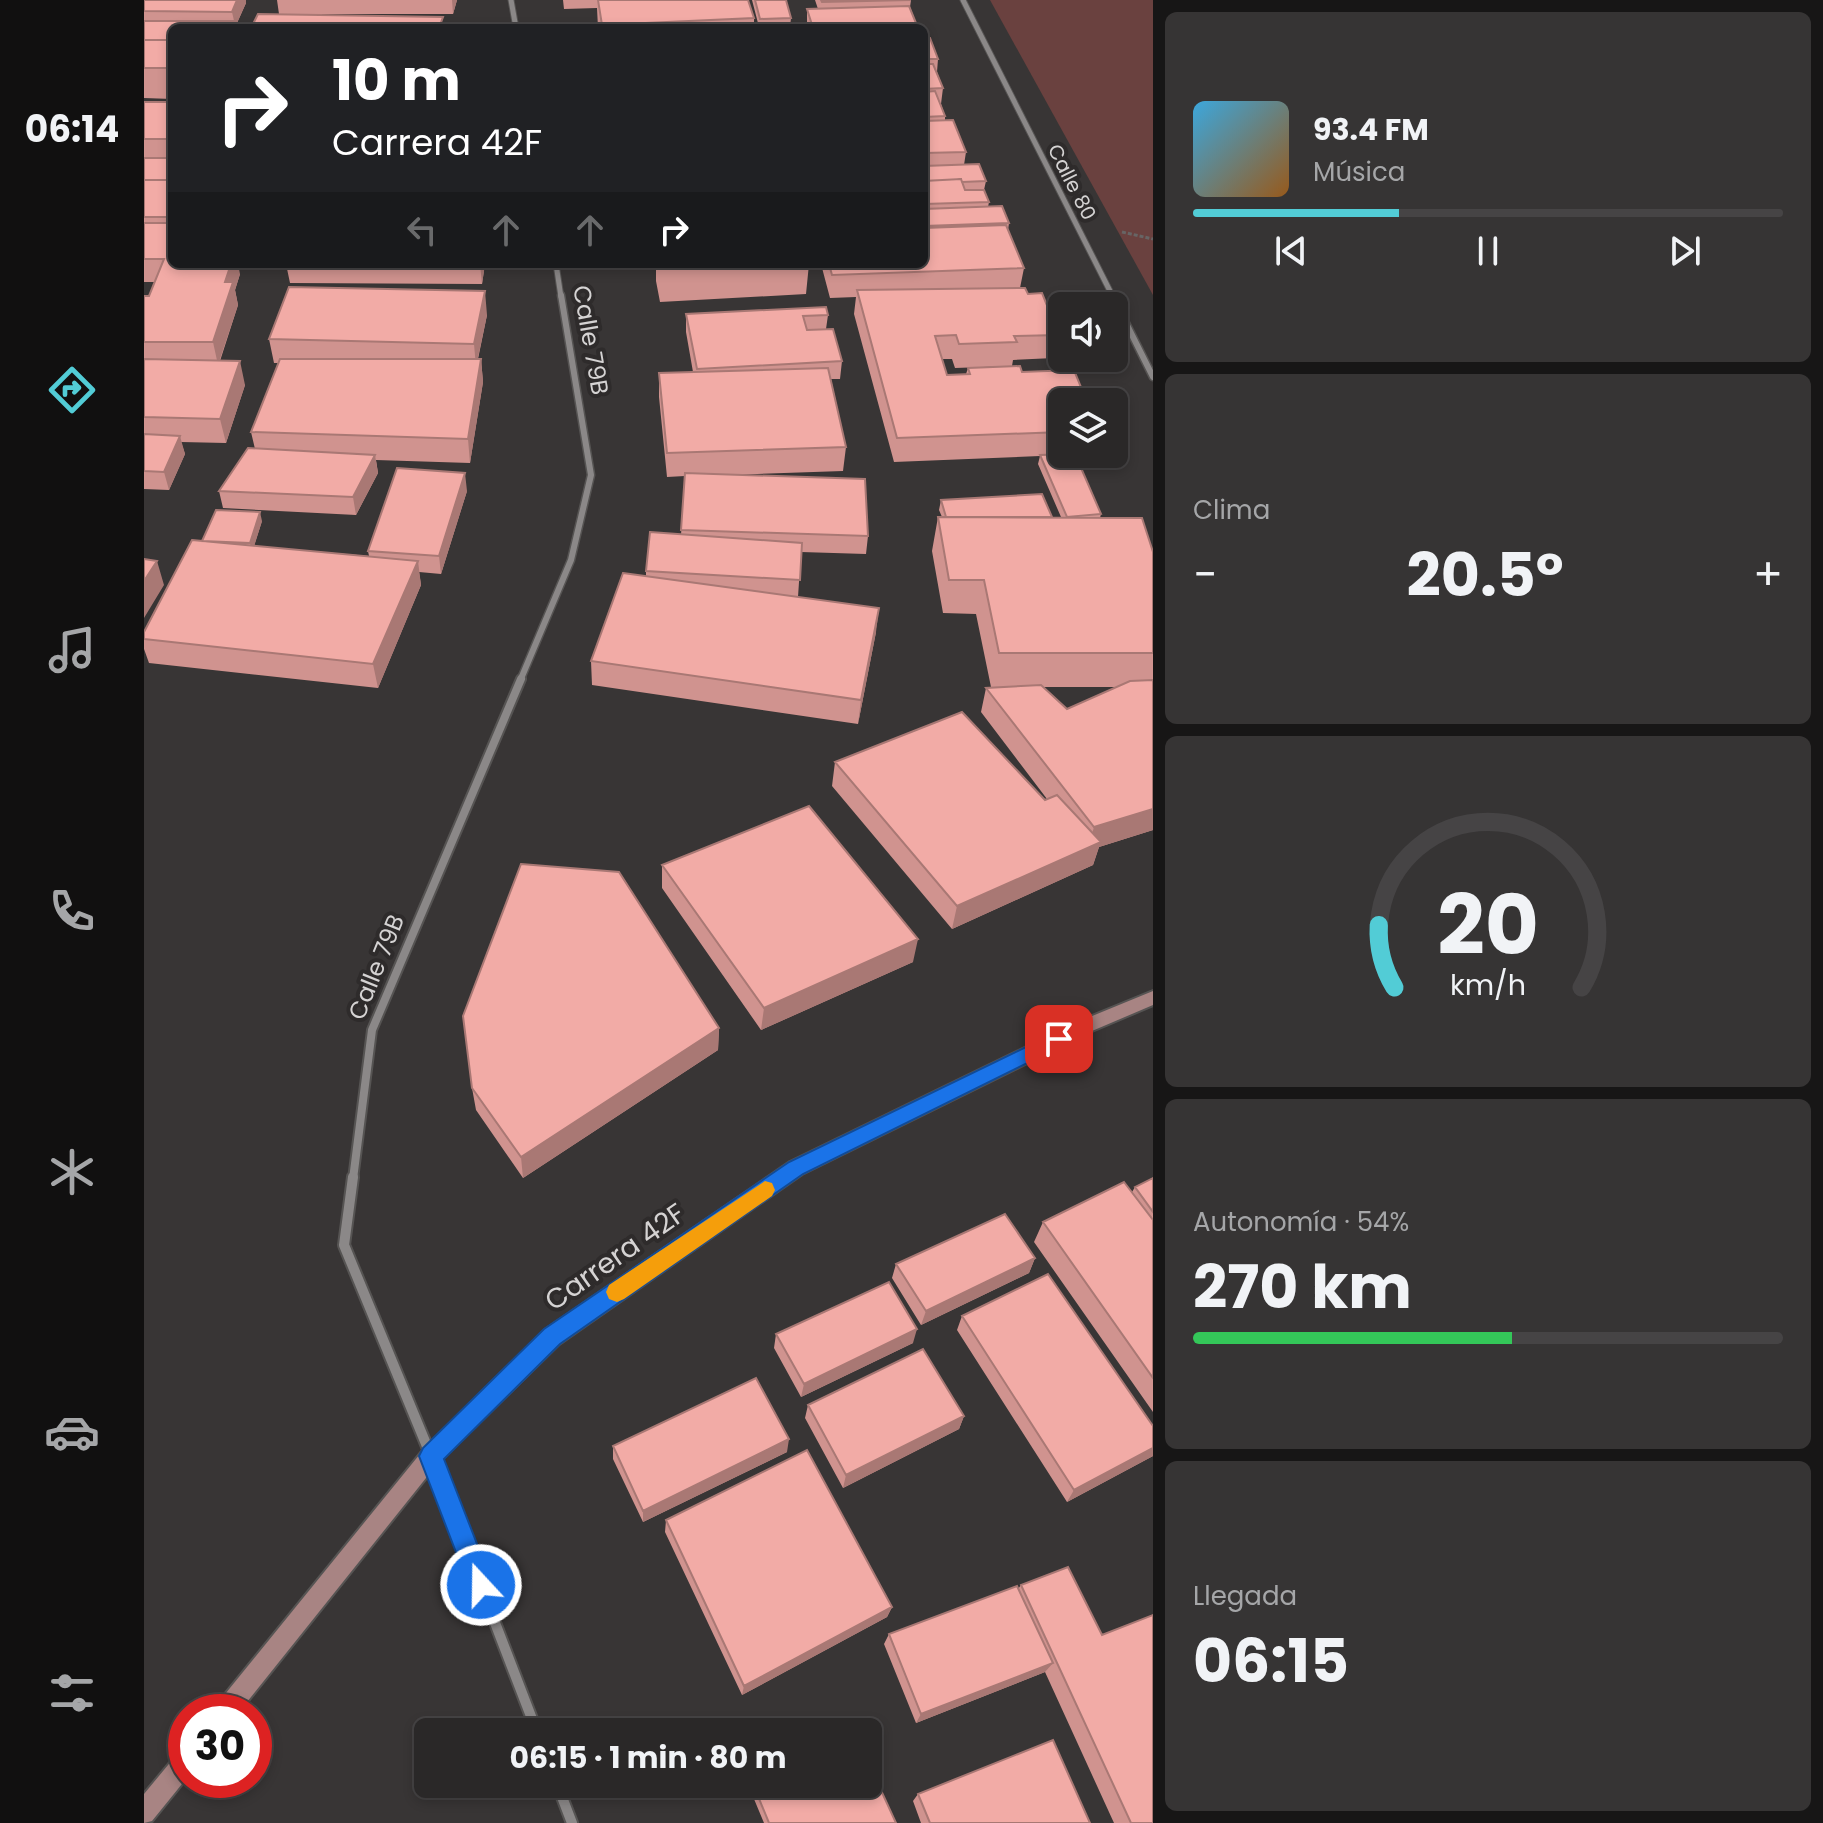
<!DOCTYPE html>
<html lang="es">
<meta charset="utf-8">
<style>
:root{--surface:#2a2828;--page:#363434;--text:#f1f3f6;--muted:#a5a6a8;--line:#464445;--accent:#52ccd6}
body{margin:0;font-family:Poppins,sans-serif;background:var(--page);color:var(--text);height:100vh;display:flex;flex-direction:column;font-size:30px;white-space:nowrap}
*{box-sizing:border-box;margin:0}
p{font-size:26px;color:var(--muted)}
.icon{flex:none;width:44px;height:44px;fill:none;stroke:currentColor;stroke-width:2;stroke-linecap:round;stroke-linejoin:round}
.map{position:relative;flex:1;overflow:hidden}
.details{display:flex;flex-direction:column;gap:12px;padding:12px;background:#171616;width:670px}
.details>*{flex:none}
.guide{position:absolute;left:24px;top:24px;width:760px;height:244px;border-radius:12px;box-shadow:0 4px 12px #0003,0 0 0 2px var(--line);background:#202124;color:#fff;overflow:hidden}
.controls{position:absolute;left:904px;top:292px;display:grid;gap:16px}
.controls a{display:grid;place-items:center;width:80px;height:80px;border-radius:12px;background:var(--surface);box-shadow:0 4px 12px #0003,0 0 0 2px var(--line);font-size:40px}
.speed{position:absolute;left:24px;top:1694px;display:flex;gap:16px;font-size:40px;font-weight:700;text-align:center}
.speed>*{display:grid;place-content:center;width:104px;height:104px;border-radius:50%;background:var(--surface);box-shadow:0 4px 12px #0003,0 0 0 2px var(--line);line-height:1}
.speed .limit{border:12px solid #d22;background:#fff;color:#111}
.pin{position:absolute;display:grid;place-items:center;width:68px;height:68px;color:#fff;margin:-34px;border-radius:16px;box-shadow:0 4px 12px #0006}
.me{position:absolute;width:88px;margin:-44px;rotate:339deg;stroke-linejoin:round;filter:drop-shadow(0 0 6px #0008)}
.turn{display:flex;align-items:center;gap:28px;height:168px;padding:0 32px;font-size:36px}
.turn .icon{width:104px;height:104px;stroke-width:2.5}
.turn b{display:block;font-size:56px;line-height:68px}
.lanes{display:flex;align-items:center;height:76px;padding:0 32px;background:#0003;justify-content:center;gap:40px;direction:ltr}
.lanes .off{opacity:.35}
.big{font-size:60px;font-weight:700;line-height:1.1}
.details .widget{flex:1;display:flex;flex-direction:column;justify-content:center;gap:12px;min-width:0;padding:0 28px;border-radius:12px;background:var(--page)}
.details .dial{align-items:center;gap:0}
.dial svg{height:208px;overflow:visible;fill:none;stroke:var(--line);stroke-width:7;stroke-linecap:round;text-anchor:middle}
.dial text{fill:var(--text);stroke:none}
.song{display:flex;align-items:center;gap:24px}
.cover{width:96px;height:96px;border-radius:12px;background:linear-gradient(135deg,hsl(200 70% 55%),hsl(30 70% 35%))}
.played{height:8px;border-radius:4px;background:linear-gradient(90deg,var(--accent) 35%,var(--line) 35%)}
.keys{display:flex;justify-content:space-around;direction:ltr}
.heat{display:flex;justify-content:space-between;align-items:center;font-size:44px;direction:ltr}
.charge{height:12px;border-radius:6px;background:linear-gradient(90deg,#34c759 54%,var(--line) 0)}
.trip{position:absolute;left:270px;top:1718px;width:468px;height:80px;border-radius:12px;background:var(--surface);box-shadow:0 4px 12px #0003,0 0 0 2px var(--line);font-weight:700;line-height:80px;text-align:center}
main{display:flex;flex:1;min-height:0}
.menu{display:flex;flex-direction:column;width:144px;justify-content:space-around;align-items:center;background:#111010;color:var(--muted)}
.menu .icon{width:56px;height:56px}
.menu .active{color:var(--accent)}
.menu b{font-size:36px;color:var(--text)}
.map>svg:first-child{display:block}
.green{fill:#6a413f}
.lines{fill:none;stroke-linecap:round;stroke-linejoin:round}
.street-far3-casing{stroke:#565453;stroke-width:7}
.street-far2-casing{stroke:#565453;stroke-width:9}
.street-far1-casing{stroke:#565453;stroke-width:12}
.street-casing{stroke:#565453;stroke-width:14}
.secondary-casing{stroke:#565453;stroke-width:4}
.path{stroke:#676565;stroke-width:3;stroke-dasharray:4 2;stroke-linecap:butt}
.street-far3{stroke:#8b8888;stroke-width:5}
.street-far2{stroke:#8b8888;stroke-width:6}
.street-far1{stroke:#8b8888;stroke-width:8}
.street{stroke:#8b8888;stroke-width:10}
.secondary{fill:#a88483;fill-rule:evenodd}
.wall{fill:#d0938f;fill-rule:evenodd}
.shaded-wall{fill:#a97874}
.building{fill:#f2aba6;stroke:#a97874;stroke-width:2}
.route{fill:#1a73e8;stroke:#114b97;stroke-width:2}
.slow{fill:#f59e0b}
.labels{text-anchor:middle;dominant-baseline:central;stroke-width:8;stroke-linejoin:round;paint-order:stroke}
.far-street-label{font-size:20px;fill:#d5d3d3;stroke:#2e2b2b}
.street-label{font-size:24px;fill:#d5d3d3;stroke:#2e2b2b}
.near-street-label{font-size:28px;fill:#d5d3d3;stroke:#2e2b2b}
</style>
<main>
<nav class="menu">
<b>06:14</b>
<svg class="icon active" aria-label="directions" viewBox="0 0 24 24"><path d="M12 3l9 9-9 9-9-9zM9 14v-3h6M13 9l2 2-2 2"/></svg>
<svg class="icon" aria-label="music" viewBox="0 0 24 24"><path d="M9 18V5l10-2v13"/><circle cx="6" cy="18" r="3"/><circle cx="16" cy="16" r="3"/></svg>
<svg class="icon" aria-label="phone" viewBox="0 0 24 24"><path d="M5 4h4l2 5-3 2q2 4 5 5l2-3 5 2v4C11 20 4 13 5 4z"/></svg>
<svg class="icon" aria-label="climate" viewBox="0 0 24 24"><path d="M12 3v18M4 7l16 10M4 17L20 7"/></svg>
<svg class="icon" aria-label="car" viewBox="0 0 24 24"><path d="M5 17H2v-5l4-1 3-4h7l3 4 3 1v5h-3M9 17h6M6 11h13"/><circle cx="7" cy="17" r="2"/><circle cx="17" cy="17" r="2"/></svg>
<svg class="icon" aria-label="filters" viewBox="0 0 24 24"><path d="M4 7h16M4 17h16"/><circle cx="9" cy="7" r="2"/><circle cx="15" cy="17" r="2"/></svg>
</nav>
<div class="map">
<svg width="1009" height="1823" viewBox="0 0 1009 1823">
<rect width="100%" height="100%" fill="#383535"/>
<path class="green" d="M 846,0 L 1009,0 L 1009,295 Z"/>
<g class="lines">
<g class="street-far3-casing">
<path id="street-far3" d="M 367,0 L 372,28
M 819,0 L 969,297
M 412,264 L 417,297"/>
</g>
<g class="street-far2-casing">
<path id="street-far2" d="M 968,295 L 1009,377
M 376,681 L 427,560 L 447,475 L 417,295"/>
</g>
<g class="street-far1-casing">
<path id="street-far1" d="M 209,1179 L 228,1030 L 377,679"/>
</g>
<g class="street-casing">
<path id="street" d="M 209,1177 L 200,1245 L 287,1456 L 393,1732
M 413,1784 L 428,1823"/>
</g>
<g class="secondary-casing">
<path id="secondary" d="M 1009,991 L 1009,1005 L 948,1031 L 658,1174 L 415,1344 L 294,1463 L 95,1712 L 70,1712 L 73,1704 L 280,1449 L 401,1330 L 646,1162 L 936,1021 Z
M 42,1749 L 42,1779 L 8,1821 L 0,1823 L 0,1794 L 34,1753 Z"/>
</g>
<path class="path" d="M 978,232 L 1009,239"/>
<use href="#street-far3" class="street-far3"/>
<use href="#street-far2" class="street-far2"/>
<use href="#street-far1" class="street-far1"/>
<use href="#street" class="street"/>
<use href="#secondary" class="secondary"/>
</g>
<path class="wall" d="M 0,0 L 102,0 L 102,3 L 93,23 L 28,28 L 28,99 L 0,98 Z
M 133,0 L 313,0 L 309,14 L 135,14 Z
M 419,0 L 604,0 L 610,18 L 610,28 L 454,28 L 453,8 L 420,9 Z
M 608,0 L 642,0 L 647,18 L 646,27 L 615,27 Z
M 671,0 L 767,0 L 766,7 L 774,28 L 663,28 L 663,9 L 674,9 Z
M 780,38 L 794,59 L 793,72 L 799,88 L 797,104 L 801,116 L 801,120 L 822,152 L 820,165 L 842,181 L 840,190 L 845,202 L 844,207 L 865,223 L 864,230 L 880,268 L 876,288 L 884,294 L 915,335 L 910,358 L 869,360 L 868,366 L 811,368 L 808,359 L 798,359 L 803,375 L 822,374 L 824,368 L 878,372 L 918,402 L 918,454 L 948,454 L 931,455 L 957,514 L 956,518 L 1009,552 L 1009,830 L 955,847 L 949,865 L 808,929 L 688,786 L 691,762 L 901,800 L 903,799 L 837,712 L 842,688 L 860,687 L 847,687 L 832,614 L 799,613 L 788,551 L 794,517 L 798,517 L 795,510 L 797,500 L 908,517 L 917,517 L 894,464 L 896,456 L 750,462 L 710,314 L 712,297 L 686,298 L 677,264 L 780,264 ZM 899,687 L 972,687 L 923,709 Z
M 0,102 L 28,102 L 28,264 L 96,274 L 91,290 L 94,305 L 76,361 L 101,385 L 82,443 L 37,442 L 41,454 L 25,490 L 0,489 L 0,296 L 5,296 L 11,282 L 0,282 Z
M 142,264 L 341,264 L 338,284 L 146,283 Z
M 509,264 L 665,264 L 662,294 L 516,302 L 512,281 L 512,265 Z
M 542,314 L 684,315 L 682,329 L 698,361 L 696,379 L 687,379 L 702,447 L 699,471 L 586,475 L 724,536 L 722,554 L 657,552 L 654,597 L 732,632 L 714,724 L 448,685 L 447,661 L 502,576 L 502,571 L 537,535 L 541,476 L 523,477 L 515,397 L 515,373 L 549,372 L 542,332 Z
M 343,315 L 334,359 L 337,359 L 339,382 L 326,463 L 232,460 L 234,473 L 212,515 L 79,508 L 75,491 L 111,449 L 107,432 L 135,363 L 130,363 L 125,339 Z
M 323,491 L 297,574 L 275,572 L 277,585 L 234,688 L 5,663 L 0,649 L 0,632 L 58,541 L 118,521 L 110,546 L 225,556 L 224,551 Z
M 518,865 L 769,962 L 617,1030 L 518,888 Z
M 575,1028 L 574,1050 L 379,1178 L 332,1110 L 328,1088 Z
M 1009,1178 L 1009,1412 L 890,1242 L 899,1222 L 988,1192 L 991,1187 Z
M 891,1258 L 885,1273 L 777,1325 L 748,1278 L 752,1264 Z
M 818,1316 L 1009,1426 L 1009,1456 L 923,1502 L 813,1330 Z
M 632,1334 L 769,1343 L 657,1397 L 630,1348 Z
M 664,1405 L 820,1416 L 815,1429 L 699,1488 L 661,1418 Z
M 469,1446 L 643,1452 L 499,1522 L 469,1459 Z
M 522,1520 L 748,1607 L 743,1617 L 598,1695 L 521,1532 Z
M 877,1585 L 1009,1823 L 970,1823 L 901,1672 L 772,1723 L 740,1644 L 745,1634 L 874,1589 Z
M 606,1784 L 724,1784 L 752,1823 L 620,1823 L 605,1787 Z
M 774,1794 L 946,1823 L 777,1823 L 769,1801 Z"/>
<path class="shaded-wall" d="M 93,0 L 102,0 L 102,3 L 93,23 L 94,28 L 89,28 L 91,25 L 88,12 Z
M 308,0 L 313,0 L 309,14 Z
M 83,264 L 94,264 L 96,274 L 91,290 L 94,305 L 74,365 L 69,342 L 81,282 Z
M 336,264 L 341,264 L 338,284 Z
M 341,291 L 343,315 L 332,367 L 330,344 Z
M 337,359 L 339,382 L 326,463 L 324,439 Z
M 96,361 L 101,385 L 82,443 L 76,419 Z
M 36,436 L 41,454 L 25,490 L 20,472 Z
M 231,455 L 234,473 L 212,515 L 209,497 Z
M 321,473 L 323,491 L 297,574 L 295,556 Z
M 116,512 L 118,521 L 108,553 L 106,543 Z
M 13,561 L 20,585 L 0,618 L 0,581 Z
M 274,561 L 277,585 L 234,688 L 229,664 Z
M 735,608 L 732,632 L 714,724 L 717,700 Z
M 1009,809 L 1009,830 L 955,847 L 949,865 L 808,929 L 813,906 L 944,848 L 950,827 Z
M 774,939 L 769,962 L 617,1030 L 620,1008 Z
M 575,1028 L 574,1050 L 379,1178 L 377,1157 Z
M 891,1258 L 885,1273 L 777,1325 L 782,1311 Z
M 773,1329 L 769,1343 L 657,1397 L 660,1384 Z
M 820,1416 L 815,1429 L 699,1488 L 702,1475 Z
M 645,1439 L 643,1452 L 499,1522 L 499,1511 Z
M 1009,1448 L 1009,1456 L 923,1502 L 930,1490 Z
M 748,1607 L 743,1617 L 598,1695 L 600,1686 Z
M 909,1663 L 901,1672 L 772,1723 L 777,1714 Z"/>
<path class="building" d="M 0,0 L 93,0 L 88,12 L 0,11 Z
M 454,0 L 604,0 L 610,18 L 458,25 Z
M 611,0 L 642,0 L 647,18 L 616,19 Z
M 677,0 L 767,0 L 678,2 Z
M 765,6 L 774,28 L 669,28 L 663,9 Z
M 114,14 L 299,17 L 295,28 L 107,28 Z
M 0,21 L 92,21 L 89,28 L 28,28 L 28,40 L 0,40 Z
M 780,38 L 786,38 L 794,59 L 780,59 Z
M 0,40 L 28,40 L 28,68 L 0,68 Z
M 780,64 L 789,64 L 799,88 L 780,89 Z
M 791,91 L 801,116 L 780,117 L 780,92 Z
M 0,102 L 28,102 L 28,139 L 0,139 Z
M 809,120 L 822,152 L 780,153 L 780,121 Z
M 0,158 L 28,158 L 28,180 L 0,180 Z
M 835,164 L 842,181 L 818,182 L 817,179 L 780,181 L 780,166 Z
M 817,179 L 821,190 L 840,190 L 845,202 L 780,204 L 780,181 Z
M 0,180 L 28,180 L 28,217 L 0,217 Z
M 858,206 L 865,223 L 780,226 L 780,209 Z
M 0,223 L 28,223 L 28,264 L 87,264 L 81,282 L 89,282 L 69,342 L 0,342 L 0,296 L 5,296 L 20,259 L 0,259 Z
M 862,225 L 880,268 L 688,275 L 685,264 L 780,264 L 780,228 Z
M 515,264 L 622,264 L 516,269 Z
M 145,287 L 341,291 L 330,344 L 125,339 Z
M 881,288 L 884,294 L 898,293 L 915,335 L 870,336 L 873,342 L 815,344 L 812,335 L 791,336 L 803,375 L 826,374 L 824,368 L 876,366 L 878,372 L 930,370 L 943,402 L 918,402 L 918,432 L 753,438 L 713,290 Z
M 682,307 L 684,315 L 659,316 L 663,330 L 689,329 L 698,361 L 553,369 L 542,314 Z
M 0,359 L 96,361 L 76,419 L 0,417 Z
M 136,359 L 337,359 L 324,439 L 107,432 Z
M 684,368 L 702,447 L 523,453 L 515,373 Z
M 0,434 L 36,436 L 20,472 L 0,471 Z
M 104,448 L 231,455 L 209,497 L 75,491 Z
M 931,454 L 957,514 L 923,517 L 896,455 Z
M 253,468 L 321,473 L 295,556 L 224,551 Z
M 541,473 L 721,479 L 724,536 L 537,530 Z
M 898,494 L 908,517 L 802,517 L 797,500 Z
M 72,510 L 116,512 L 106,543 L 58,541 Z
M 794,517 L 998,518 L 1009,552 L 1009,653 L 855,653 L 840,580 L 805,580 Z
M 506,532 L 658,543 L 656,580 L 502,571 Z
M 48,540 L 274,561 L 229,664 L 0,639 L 0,632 Z
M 0,559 L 13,561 L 0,581 Z
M 479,573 L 735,608 L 717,700 L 447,661 Z
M 1009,680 L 1009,809 L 950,827 L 842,688 L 897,685 L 923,709 L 986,681 Z
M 818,712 L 901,800 L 913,795 L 957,842 L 813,906 L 691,762 Z
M 665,806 L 774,939 L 620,1008 L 518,865 Z
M 377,864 L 475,872 L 575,1028 L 377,1157 L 328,1088 L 319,1016 Z
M 1009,1178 L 1009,1212 L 991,1187 Z
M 980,1182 L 1009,1220 L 1009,1378 L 899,1222 Z
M 861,1214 L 891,1258 L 782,1311 L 752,1264 Z
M 904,1274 L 1009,1426 L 1009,1448 L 930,1490 L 818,1316 Z
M 745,1282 L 773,1329 L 660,1384 L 632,1334 Z
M 779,1349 L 820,1416 L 702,1475 L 664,1405 Z
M 612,1378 L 645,1439 L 499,1511 L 469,1446 Z
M 663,1450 L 748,1607 L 600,1686 L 522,1520 Z
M 924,1567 L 958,1635 L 1009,1615 L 1009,1823 L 987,1823 L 877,1585 Z
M 873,1586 L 909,1663 L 777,1714 L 745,1634 Z
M 909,1740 L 946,1823 L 786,1823 L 774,1794 Z
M 724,1762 L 752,1823 L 625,1823 L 609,1784 L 724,1784 Z"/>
<path class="route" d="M 915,1031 L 922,1033 L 925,1039 L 922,1044 L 659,1174 L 416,1344 L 300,1459 L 349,1585 L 346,1594 L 337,1597 L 328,1594 L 275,1456 L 279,1448 L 400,1329 L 645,1162 Z"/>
<path class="slow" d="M 621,1181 L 628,1183 L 631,1190 L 628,1196 L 480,1299 L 473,1302 L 465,1299 L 462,1292 L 465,1285 Z"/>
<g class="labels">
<g class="far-street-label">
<text transform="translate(928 182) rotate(63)">Calle 80</text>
</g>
<g class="street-label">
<text transform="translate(447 340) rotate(80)">Calle 79B</text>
<text transform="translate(232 967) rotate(-68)">Calle 79B</text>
</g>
<g class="near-street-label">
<text transform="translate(471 1257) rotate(-35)">Carrera 42F</text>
</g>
</g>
</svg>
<div class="controls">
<a><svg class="icon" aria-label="sound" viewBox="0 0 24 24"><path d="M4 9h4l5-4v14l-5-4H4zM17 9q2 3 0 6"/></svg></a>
<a><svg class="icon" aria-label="layers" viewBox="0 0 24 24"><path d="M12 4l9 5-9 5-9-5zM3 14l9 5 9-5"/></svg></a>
</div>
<div class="speed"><div class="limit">30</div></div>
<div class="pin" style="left:915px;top:1039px;background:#d93025"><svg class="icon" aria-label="arrive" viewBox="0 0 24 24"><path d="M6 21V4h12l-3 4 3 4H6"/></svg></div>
<svg class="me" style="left:337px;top:1585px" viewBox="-20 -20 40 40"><circle r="17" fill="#1a73e8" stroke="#fff" stroke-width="3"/><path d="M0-11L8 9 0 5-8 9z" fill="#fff"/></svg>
<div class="trip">06:15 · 1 min · 80 m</div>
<div class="guide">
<div class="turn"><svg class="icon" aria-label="right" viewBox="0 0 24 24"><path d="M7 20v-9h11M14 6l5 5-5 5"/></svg><div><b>10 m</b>Carrera 42F</div></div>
<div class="lanes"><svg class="icon off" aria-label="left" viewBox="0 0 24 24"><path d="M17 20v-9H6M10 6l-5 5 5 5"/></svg><svg class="icon off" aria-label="ahead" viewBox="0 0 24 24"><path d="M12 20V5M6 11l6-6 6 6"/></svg><svg class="icon off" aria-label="ahead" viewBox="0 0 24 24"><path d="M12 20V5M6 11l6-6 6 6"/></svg><svg class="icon" aria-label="right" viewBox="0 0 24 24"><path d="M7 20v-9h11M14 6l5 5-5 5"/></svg></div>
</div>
</div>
<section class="details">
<div class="widget">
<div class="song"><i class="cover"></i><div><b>93.4 FM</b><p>Música</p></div></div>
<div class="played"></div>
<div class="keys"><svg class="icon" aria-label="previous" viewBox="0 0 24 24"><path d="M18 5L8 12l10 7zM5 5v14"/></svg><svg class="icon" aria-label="pause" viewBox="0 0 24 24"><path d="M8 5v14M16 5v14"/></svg><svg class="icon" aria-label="next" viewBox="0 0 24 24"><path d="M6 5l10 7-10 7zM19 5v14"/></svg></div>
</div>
<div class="widget"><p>Clima</p>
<div class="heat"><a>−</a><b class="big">20.5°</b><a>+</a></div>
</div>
<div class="widget dial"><svg viewBox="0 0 100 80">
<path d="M14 69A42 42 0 1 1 86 69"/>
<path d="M14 69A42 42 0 0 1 8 45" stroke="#52ccd6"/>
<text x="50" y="56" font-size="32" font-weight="700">20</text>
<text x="50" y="72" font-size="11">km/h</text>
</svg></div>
<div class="widget"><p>Autonomía · 54%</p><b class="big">270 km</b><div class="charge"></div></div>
<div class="widget"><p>Llegada</p><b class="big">06:15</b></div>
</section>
</main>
